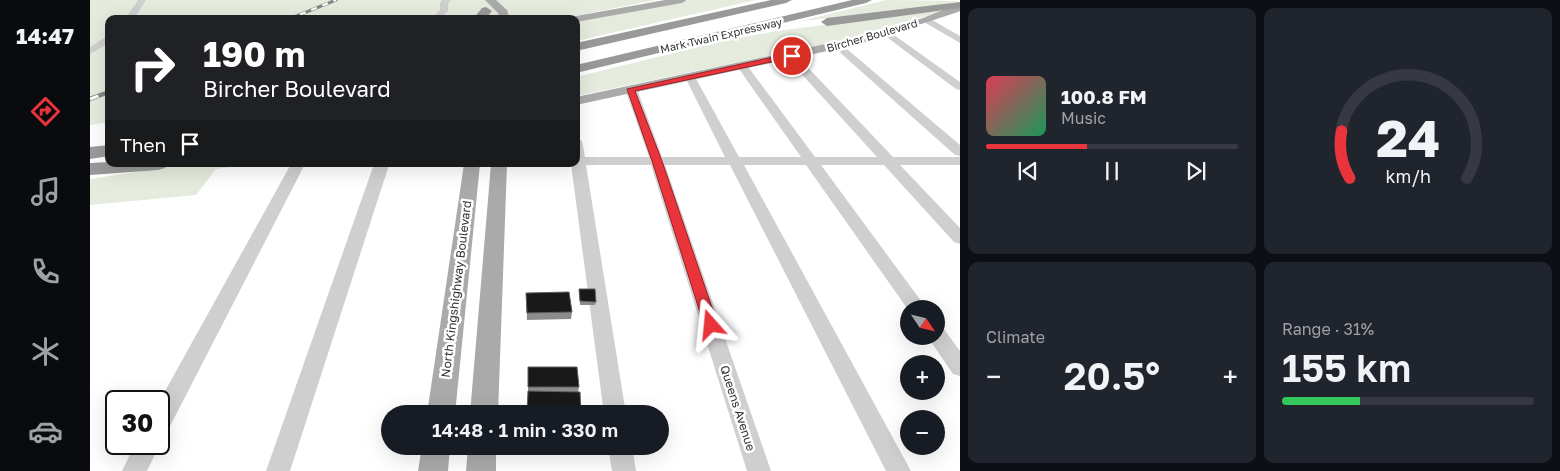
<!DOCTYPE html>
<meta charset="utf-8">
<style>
:root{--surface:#171b24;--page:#20242c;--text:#f1f3f6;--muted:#9ea1a6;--line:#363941;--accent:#e9343c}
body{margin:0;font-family:"Golos Text",sans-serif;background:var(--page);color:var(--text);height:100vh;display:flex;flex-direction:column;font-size:19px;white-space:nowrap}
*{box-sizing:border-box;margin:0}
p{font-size:16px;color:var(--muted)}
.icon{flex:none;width:28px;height:28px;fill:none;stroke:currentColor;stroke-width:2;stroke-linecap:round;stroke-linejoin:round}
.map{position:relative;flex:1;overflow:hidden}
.panel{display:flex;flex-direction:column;gap:8px;padding:8px;background:#0d0f14;width:600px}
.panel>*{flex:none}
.guide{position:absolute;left:15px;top:15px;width:475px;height:152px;border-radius:10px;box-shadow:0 5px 20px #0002;background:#202124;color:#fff;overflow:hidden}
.needle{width:32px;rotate:125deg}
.controls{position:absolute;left:810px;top:300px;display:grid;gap:10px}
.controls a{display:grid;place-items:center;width:45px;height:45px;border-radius:50%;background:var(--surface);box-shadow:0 5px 20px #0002;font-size:25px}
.speed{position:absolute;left:15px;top:390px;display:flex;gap:10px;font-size:25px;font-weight:700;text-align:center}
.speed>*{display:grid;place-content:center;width:65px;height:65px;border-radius:50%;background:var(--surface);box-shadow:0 5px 20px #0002;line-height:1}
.speed .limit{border:2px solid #111;border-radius:8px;background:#fff;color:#111}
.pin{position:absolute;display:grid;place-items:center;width:42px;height:42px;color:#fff;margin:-21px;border:2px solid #fff;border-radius:50%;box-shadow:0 1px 5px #0007}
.me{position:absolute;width:55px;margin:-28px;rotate:342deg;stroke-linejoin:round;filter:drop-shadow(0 0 4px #0008)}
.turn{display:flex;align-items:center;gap:18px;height:105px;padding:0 15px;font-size:22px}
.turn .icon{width:65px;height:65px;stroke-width:2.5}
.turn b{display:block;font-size:35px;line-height:42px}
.then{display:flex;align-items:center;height:48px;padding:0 15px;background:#0003;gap:10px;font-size:19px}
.big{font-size:38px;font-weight:600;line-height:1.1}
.panel .tile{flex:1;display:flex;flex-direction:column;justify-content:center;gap:8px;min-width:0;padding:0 18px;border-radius:10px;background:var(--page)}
.panel .dial{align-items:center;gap:0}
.dial svg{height:130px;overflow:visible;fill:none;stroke:var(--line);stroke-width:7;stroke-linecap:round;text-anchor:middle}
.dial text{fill:var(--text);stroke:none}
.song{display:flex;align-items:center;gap:15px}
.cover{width:60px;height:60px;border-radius:8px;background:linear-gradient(135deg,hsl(350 70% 55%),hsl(150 70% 35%))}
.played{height:5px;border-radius:2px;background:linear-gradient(90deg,var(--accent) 40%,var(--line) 40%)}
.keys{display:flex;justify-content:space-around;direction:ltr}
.heat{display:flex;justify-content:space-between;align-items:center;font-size:28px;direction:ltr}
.charge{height:8px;border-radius:4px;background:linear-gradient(90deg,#34c759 31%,var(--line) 0)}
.panel .tiles{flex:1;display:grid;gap:8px;grid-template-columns:repeat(2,1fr)}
.trip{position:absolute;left:291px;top:405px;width:288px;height:50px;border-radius:25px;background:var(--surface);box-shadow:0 5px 20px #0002;font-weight:600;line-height:50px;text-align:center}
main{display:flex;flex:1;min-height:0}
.dock{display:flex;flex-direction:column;width:90px;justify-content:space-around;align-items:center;background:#090b0e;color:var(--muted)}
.dock .icon{width:35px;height:35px}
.dock .current{color:var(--accent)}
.dock b{font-size:22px;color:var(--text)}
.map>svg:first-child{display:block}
.green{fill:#e5ecde}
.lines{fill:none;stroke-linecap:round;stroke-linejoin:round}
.minor{fill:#cfcfcf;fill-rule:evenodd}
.major{fill:#aaa;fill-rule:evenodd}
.highway{fill:#999;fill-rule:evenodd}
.rail-far1-casing{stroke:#878787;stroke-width:3}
.rail-casing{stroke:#878787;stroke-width:4.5}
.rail-far1{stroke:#fff;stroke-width:2;stroke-dasharray:6;stroke-linecap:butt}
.rail{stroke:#fff;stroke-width:3;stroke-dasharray:9;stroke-linecap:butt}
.wall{fill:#8c8c8c}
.building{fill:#191919;stroke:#5e5e5e}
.route{fill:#e9343c;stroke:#972227}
.labels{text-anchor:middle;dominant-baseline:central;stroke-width:5;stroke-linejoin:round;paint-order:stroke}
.far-street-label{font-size:11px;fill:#323232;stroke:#fff}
.street-label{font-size:12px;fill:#323232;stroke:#fff}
</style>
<main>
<nav class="dock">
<b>14:47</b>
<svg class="icon current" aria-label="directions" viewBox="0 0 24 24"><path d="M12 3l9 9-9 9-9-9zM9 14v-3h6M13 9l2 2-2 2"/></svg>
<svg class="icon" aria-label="music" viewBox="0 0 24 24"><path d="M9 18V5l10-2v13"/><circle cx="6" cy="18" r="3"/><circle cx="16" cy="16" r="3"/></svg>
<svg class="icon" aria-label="phone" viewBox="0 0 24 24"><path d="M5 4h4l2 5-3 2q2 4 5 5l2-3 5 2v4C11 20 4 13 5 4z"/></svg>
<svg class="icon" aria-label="climate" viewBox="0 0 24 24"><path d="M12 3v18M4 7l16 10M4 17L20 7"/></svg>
<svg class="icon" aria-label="car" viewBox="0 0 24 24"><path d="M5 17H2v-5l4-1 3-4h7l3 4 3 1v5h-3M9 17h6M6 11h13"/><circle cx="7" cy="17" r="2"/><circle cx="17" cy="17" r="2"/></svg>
</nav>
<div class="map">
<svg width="870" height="471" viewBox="0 0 870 471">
<rect width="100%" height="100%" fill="#fff"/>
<path class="green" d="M 0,0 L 566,0 L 469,19 L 19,19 L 19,122 L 0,125 Z
M 601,0 L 666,0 L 486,41 L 486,21 Z
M 796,0 L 870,1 L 833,8 L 834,9 L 711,21 Z
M 847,11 L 850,12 L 754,40 L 486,96 L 486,77 L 624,43 L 686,31 Z
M 97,164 L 162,164 L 126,169 L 106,195 L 0,205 L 0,179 Z"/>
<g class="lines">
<path class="minor" d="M 48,0 L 56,0 L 44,19 L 35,19 Z
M 352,0 L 361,0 L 358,4 L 358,11 L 350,19 L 341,19 L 350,10 L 350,3 Z
M 837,17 L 870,36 L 870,43 L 834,22 L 833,20 Z
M 797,30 L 870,82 L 870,90 L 866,89 L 794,35 L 792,33 Z
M 19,35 L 19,43 L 0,54 L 0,47 Z
M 748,43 L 751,44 L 870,145 L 870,156 L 865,155 L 745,48 L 745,44 Z
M 701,53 L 705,54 L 803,157 L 870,157 L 870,165 L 810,165 L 870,228 L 870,244 L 864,242 L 794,165 L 731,165 L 837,309 L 819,309 L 819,311 L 716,165 L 654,165 L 821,471 L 796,471 L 640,165 L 575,165 L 681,471 L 657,471 L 561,165 L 496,165 L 536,414 L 514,414 L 481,164 L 486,164 L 486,137 L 492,141 L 495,157 L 559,157 L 535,89 L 541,86 L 547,89 L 572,157 L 635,157 L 595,77 L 600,74 L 605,77 L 649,157 L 711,157 L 647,66 L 652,63 L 656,64 L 725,157 L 787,157 L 697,58 L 696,56 Z
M 201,164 L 215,164 L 77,432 L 69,435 L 69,402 Z
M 284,164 L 299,165 L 200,471 L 176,471 Z
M 846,326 L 853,328 L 870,351 L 870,376 L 863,374 L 837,336 L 846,336 Z
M 69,442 L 70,444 L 57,471 L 32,471 L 45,444 L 69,444 Z
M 518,446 L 542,446 L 546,471 L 522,471 Z"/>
<path class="major" d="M 395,0 L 406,0 L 417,10 L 420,19 L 410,19 L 408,13 Z
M 575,0 L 597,0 L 592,3 L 486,22 L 486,19 L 481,19 L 486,16 Z
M 870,3 L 870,11 L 868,12 L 770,44 L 486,105 L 486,97 L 768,37 L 833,18 Z
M 374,164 L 390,164 L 365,414 L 337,414 Z
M 401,164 L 417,164 L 408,414 L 380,414 Z
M 332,446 L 360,446 L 358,471 L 328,471 Z
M 378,446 L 406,446 L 406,471 L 376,471 Z"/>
<path class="highway" d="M 681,0 L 702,0 L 696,3 L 486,51 L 486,43 Z
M 762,0 L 782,0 L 776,3 L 486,73 L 486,65 Z
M 870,2 L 870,8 L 737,26 L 731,22 L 737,18 Z
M 396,7 L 402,11 L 396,19 L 383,19 L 392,8 Z
M 19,145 L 19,156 L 0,159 L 0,147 Z
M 19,162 L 19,164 L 78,164 L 75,168 L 68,170 L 0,175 L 0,163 Z"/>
<g class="rail-far1-casing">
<path id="rail-far1" d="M 199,19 L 246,0"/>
</g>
<g class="rail-casing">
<path id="rail" d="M 0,99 L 19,92"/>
</g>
<use href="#rail-far1" class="rail-far1"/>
<use href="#rail" class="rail"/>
</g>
<path class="wall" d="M 489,289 L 506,302 L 505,305 L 490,305 Z
M 436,293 L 482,312 L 481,319 L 437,320 Z
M 438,367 L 489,387 L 488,392 L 438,394 Z
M 438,446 L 493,446 L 492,448 L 438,448 Z"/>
<path class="building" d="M 489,289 L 505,289 L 506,302 L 490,301 Z
M 479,292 L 482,312 L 437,313 L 436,293 Z
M 438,367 L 487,367 L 489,387 L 438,387 Z
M 438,391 L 490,392 L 491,414 L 437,414 Z"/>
<path class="route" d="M 702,53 L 705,56 L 704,57 L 545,91 L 572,161 L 628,325 L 626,329 L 621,331 L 616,329 L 614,325 L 562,161 L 537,89 Z"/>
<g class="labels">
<g class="far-street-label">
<text transform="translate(631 35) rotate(-13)">Mark Twain Expressway</text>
<text transform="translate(782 35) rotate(-16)">Bircher Boulevard</text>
</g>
<g class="street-label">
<text transform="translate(366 289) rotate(-83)">North Kingshighway Boulevard</text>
<text transform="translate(648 408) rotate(72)">Queens Avenue</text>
</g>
</g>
</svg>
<div class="controls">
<a><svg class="needle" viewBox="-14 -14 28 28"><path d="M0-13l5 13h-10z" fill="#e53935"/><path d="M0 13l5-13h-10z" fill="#9ea1a6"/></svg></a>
<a>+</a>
<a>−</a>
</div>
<div class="speed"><div class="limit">30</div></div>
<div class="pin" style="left:702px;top:56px;background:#d93025"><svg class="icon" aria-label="arrive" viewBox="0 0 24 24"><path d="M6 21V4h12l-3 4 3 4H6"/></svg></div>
<svg class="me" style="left:621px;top:325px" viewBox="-20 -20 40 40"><path d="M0-17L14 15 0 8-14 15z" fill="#e9343c" stroke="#fff" stroke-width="4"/></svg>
<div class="trip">14:48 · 1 min · 330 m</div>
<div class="guide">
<div class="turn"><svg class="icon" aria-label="right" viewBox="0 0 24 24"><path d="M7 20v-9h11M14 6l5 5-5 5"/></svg><div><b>190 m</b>Bircher Boulevard</div></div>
<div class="then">Then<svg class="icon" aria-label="arrive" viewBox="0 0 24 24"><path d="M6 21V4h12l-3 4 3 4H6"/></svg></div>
</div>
</div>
<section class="panel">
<div class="tiles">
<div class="tile">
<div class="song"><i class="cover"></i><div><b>100.8 FM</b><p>Music</p></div></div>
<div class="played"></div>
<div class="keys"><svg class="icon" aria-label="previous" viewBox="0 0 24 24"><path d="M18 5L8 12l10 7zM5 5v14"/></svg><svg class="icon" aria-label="pause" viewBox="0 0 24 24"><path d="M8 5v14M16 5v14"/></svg><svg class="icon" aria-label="next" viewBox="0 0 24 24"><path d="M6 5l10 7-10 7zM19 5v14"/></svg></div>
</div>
<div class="tile dial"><svg viewBox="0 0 100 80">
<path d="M14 69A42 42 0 1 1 86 69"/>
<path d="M14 69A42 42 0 0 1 9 40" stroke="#e9343c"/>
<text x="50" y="56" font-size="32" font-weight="700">24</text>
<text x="50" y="72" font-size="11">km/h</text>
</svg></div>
<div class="tile"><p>Climate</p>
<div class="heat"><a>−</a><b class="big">20.5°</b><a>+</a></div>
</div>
<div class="tile"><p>Range · 31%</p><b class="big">155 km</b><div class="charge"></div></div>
</div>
</section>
</main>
